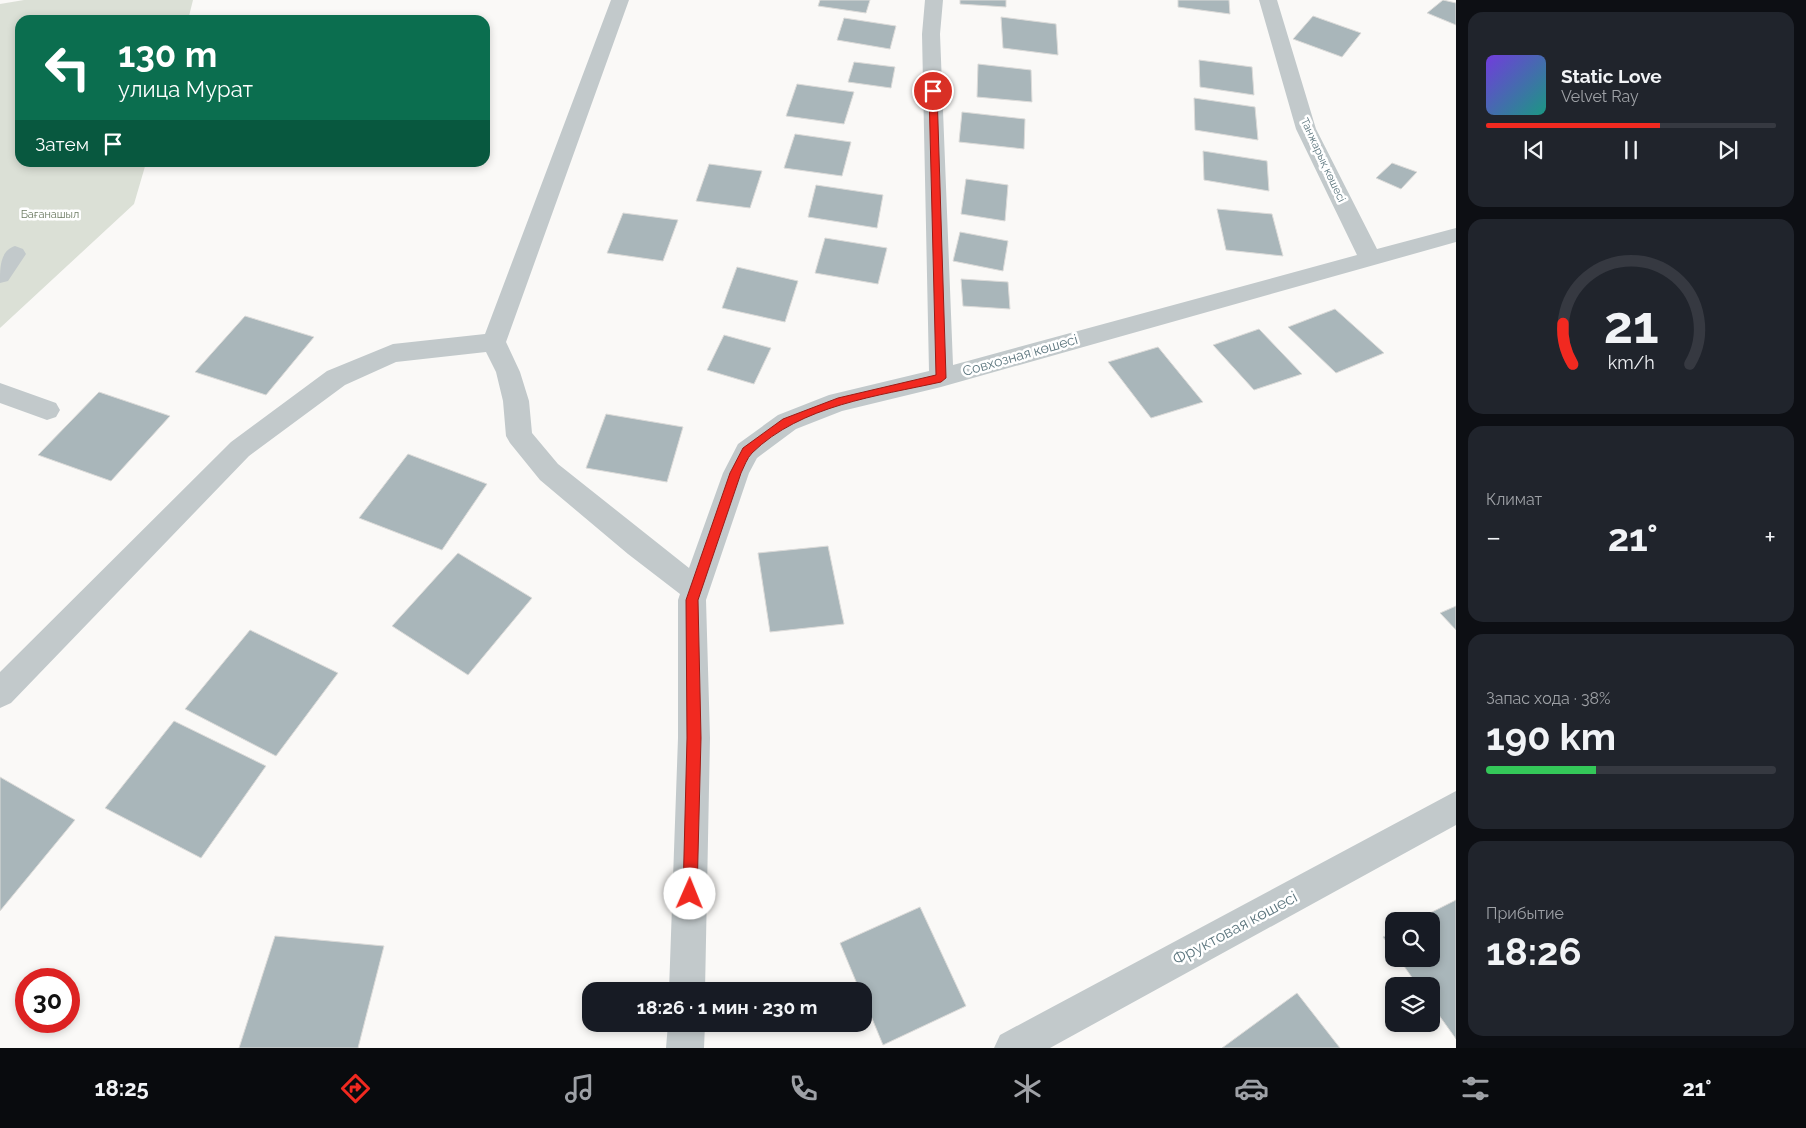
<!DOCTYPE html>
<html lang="ru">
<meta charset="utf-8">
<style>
:root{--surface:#171b24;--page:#20242c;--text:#f1f3f6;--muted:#9ea1a6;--line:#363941;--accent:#f12920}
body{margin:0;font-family:Raleway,sans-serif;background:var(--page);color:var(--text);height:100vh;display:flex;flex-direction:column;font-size:19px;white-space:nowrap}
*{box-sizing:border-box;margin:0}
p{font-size:16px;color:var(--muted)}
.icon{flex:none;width:28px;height:28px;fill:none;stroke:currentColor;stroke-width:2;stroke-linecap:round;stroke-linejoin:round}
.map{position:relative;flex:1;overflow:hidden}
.sheet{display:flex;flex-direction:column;gap:12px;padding:12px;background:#0d0f14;width:350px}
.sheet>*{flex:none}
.top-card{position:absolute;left:15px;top:15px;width:475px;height:152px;border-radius:15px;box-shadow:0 2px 8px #0003;background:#0b6e4f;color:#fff;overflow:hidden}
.buttons{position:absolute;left:1385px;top:912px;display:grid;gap:10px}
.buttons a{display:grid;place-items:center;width:55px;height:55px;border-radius:10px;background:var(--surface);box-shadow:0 2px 8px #0003;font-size:25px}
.speed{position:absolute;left:15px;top:968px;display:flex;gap:10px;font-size:25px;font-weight:700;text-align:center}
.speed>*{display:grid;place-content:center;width:65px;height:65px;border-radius:50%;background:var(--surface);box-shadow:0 2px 8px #0003;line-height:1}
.speed .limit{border:8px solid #d22;background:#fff;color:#111}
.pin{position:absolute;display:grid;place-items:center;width:42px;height:42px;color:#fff;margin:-21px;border:2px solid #fff;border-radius:50%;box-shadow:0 1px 5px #0007}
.me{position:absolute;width:55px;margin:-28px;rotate:1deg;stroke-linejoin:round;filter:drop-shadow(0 0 4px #0008)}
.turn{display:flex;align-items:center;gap:18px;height:105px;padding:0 20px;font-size:22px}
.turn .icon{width:65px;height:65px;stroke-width:2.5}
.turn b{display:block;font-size:35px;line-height:42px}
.then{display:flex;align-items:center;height:48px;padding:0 20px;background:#0003;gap:10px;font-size:19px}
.big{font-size:38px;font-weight:700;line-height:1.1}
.sheet .card{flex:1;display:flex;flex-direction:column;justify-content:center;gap:8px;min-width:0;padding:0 18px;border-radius:15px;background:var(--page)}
.sheet .dial{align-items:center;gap:0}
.dial svg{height:130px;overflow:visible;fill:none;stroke:var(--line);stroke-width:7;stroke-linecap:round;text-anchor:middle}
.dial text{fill:var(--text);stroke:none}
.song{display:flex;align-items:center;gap:15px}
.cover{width:60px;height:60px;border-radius:8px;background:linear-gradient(135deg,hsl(260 70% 55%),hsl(170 70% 35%))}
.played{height:5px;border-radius:2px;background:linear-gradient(90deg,var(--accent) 60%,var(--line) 60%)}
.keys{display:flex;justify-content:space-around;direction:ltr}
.heat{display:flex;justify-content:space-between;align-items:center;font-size:28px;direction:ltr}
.charge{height:8px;border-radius:4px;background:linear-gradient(90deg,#34c759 38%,var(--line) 0)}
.trip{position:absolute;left:582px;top:982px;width:290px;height:50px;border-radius:15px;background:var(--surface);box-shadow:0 2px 8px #0003;font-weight:700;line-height:50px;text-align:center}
.menu{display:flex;height:80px;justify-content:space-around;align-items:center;background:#090b0e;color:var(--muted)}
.menu .icon{width:35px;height:35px}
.menu .on{color:var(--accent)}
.menu b{font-size:22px;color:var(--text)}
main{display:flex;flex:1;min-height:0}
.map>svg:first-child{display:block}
.green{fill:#dbe0d6}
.building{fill:#a9b6ba;stroke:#dcdbd9}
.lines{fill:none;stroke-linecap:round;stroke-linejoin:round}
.minor{fill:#c2c9cb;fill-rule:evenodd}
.route{fill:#f12920;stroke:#9d1b15}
.labels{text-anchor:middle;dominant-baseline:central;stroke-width:5;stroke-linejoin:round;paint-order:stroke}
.far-street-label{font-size:11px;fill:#5e777f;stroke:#fff}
.far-park-label{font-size:11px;fill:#6c7b62;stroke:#fff}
.street-label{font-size:14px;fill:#5e777f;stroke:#fff}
.near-street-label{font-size:16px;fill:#5e777f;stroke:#fff}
</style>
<main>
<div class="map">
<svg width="1456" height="1048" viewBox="0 0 1456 1048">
<rect width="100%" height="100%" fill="#faf9f7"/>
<path class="green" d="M 24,0 L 193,0 L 188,20 L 20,20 L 20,162 L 146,163 L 134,204 L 0,328 L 0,4 Z"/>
<path class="building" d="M 820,0 L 870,0 L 866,13 L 818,6 Z
M 960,0 L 1006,0 L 1006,7 L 960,4 Z
M 1178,0 L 1229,0 L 1230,14 L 1178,7 Z
M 1443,0 L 1456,3 L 1456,25 L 1427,13 Z
M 1313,16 L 1361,33 L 1342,57 L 1293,39 Z
M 1001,17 L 1056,24 L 1058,55 L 1003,48 Z
M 844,18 L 896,26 L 890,49 L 837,40 Z
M 1199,60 L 1252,67 L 1254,95 L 1200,87 Z
M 854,62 L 895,67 L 891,88 L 848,82 Z
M 978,64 L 1031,70 L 1032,102 L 977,97 Z
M 797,84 L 854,92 L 844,124 L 786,116 Z
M 1194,98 L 1255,107 L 1258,140 L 1195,130 Z
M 962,112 L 1025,119 L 1024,149 L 959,142 Z
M 795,134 L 851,142 L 842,176 L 784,168 Z
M 1203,151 L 1267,161 L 1269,191 L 1204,180 Z
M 1392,163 L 1417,172 L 1401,189 L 1376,178 Z
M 709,164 L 762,171 L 750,208 L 696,201 Z
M 966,179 L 1008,185 L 1005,221 L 961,214 Z
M 816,185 L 883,195 L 877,228 L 808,217 Z
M 1217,209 L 1272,214 L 1283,256 L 1226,250 Z
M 623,213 L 678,220 L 663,261 L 607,253 Z
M 960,232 L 1008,241 L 1003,271 L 953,261 Z
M 825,238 L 887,248 L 878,284 L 815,273 Z
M 737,267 L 798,281 L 785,322 L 722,308 Z
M 961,279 L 1008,282 L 1010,309 L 963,306 Z
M 1335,309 L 1384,353 L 1336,373 L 1288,327 Z
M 245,316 L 314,337 L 266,395 L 195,372 Z
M 1259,329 L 1302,374 L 1254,390 L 1213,345 Z
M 724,335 L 771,348 L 754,384 L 707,370 Z
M 1158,347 L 1203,402 L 1151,418 L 1108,362 Z
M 99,392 L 170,416 L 111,481 L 38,455 Z
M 606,414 L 683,427 L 667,482 L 586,468 Z
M 408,454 L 487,484 L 442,550 L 359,518 Z
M 828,546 L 844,624 L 770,632 L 758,553 Z
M 458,553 L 532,598 L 468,675 L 392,626 Z
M 1456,606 L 1456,630 L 1440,613 Z
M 250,630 L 338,673 L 276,756 L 185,709 Z
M 174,721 L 266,766 L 201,858 L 105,808 Z
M 0,777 L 75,820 L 0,911 Z
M 1456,900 L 1456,1039 L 1431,1004 L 1431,986 L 1418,986 L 1399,959 L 1431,959 L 1431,921 L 1414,921 Z
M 920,907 L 966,1006 L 883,1045 L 864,999 L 864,991 L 860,991 L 840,943 Z
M 1394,932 L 1394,952 L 1383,937 Z
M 275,936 L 384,946 L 358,1048 L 239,1048 Z
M 1297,993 L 1340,1048 L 1222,1048 Z"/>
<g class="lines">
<path class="minor" d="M 611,0 L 629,0 L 506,342 L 520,372 L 529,401 L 532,433 L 558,464 L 689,568 L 723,473 L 738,444 L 778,415 L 829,395 L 929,371 L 922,34 L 925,0 L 943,0 L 940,34 L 953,365 L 1357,255 L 1296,129 L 1259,0 L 1277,0 L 1316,129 L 1377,249 L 1456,228 L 1456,242 L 941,387 L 842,411 L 796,429 L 757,458 L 749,473 L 706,600 L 710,738 L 705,991 L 669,991 L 678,738 L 678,600 L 680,594 L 628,554 L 540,480 L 510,443 L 506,436 L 503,401 L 496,372 L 486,352 L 396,362 L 345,385 L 249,456 L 11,703 L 0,708 L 0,672 L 231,442 L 327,371 L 393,344 L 485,334 Z
M 15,246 L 23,249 L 26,254 L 8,281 L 0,283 C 0,267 0,251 15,246 Z
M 0,383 L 56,403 L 60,410 L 56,417 L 47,420 L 0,403 Z
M 1456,791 L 1456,825 L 1050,1048 L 994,1048 L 1000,1035 Z
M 668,1024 L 705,1024 L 704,1048 L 666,1048 Z"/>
</g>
<path class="route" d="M 933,89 L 937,91 L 946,378 L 941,382 C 878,396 801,405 752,453 C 747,458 744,467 741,473 L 698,600 L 701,738 L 697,894 L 695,899 L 690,901 L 685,899 L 683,894 L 687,738 L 686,600 L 730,473 L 743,448 L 783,419 L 838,398 L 936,375 L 929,91 Z"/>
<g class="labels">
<g class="far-street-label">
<text transform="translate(1323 160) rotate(65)">Танжарық көшесі</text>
</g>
<g class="far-park-label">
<text x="50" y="214">Бағанашыл</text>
</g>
<g class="street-label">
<text transform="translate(1020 355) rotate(-16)">Совхозная көшесі</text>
</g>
<g class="near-street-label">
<text transform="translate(1235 928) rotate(-28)">Фруктовая көшесі</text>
</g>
</g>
</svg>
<div class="buttons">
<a><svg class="icon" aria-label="search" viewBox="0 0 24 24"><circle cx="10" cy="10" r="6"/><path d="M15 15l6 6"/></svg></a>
<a><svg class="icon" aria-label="layers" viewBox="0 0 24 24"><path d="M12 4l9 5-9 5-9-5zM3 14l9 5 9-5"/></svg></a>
</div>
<div class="speed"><div class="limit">30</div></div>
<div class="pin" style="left:933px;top:91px;background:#d93025"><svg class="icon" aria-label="arrive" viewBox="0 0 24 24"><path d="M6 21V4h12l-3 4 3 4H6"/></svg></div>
<svg class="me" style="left:690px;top:894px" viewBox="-20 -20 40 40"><circle r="19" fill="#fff"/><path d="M0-13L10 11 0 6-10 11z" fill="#f12920"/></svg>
<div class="trip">18:26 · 1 мин · 230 m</div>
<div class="top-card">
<div class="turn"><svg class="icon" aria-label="left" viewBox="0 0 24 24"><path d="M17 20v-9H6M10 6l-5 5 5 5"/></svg><div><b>130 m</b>улица Мурат</div></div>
<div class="then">Затем<svg class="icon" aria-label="arrive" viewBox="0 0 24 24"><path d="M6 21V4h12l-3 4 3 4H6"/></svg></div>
</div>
</div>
<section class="sheet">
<div class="card">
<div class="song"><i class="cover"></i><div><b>Static Love</b><p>Velvet Ray</p></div></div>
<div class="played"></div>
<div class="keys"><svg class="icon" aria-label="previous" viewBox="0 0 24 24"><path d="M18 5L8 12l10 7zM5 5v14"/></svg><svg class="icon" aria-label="pause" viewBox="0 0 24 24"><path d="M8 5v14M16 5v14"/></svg><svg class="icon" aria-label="next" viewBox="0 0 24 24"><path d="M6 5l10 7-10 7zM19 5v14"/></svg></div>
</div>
<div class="card dial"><svg viewBox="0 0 100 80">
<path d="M14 69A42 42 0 1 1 86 69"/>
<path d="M14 69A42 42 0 0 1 8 44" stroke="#f12920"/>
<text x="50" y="56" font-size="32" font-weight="700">21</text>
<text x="50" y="72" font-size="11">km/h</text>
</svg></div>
<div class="card"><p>Климат</p>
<div class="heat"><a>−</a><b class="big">21°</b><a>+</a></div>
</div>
<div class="card"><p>Запас хода · 38%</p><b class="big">190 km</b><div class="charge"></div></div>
<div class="card"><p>Прибытие</p><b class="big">18:26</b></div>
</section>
</main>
<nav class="menu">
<b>18:25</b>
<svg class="icon on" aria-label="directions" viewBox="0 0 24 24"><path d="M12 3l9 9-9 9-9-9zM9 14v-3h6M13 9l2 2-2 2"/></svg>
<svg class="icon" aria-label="music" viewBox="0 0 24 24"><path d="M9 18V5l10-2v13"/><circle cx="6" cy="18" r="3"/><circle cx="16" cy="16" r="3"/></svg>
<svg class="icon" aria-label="phone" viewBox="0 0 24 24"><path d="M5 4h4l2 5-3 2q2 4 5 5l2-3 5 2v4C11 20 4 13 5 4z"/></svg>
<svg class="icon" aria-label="climate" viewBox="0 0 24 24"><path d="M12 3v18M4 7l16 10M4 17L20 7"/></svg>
<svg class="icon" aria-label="car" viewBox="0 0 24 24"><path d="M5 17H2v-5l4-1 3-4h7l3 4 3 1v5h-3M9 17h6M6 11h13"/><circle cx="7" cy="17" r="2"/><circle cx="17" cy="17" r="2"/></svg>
<svg class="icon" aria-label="filters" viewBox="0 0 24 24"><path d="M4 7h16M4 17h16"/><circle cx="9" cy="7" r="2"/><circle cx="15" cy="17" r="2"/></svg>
<b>21°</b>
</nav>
